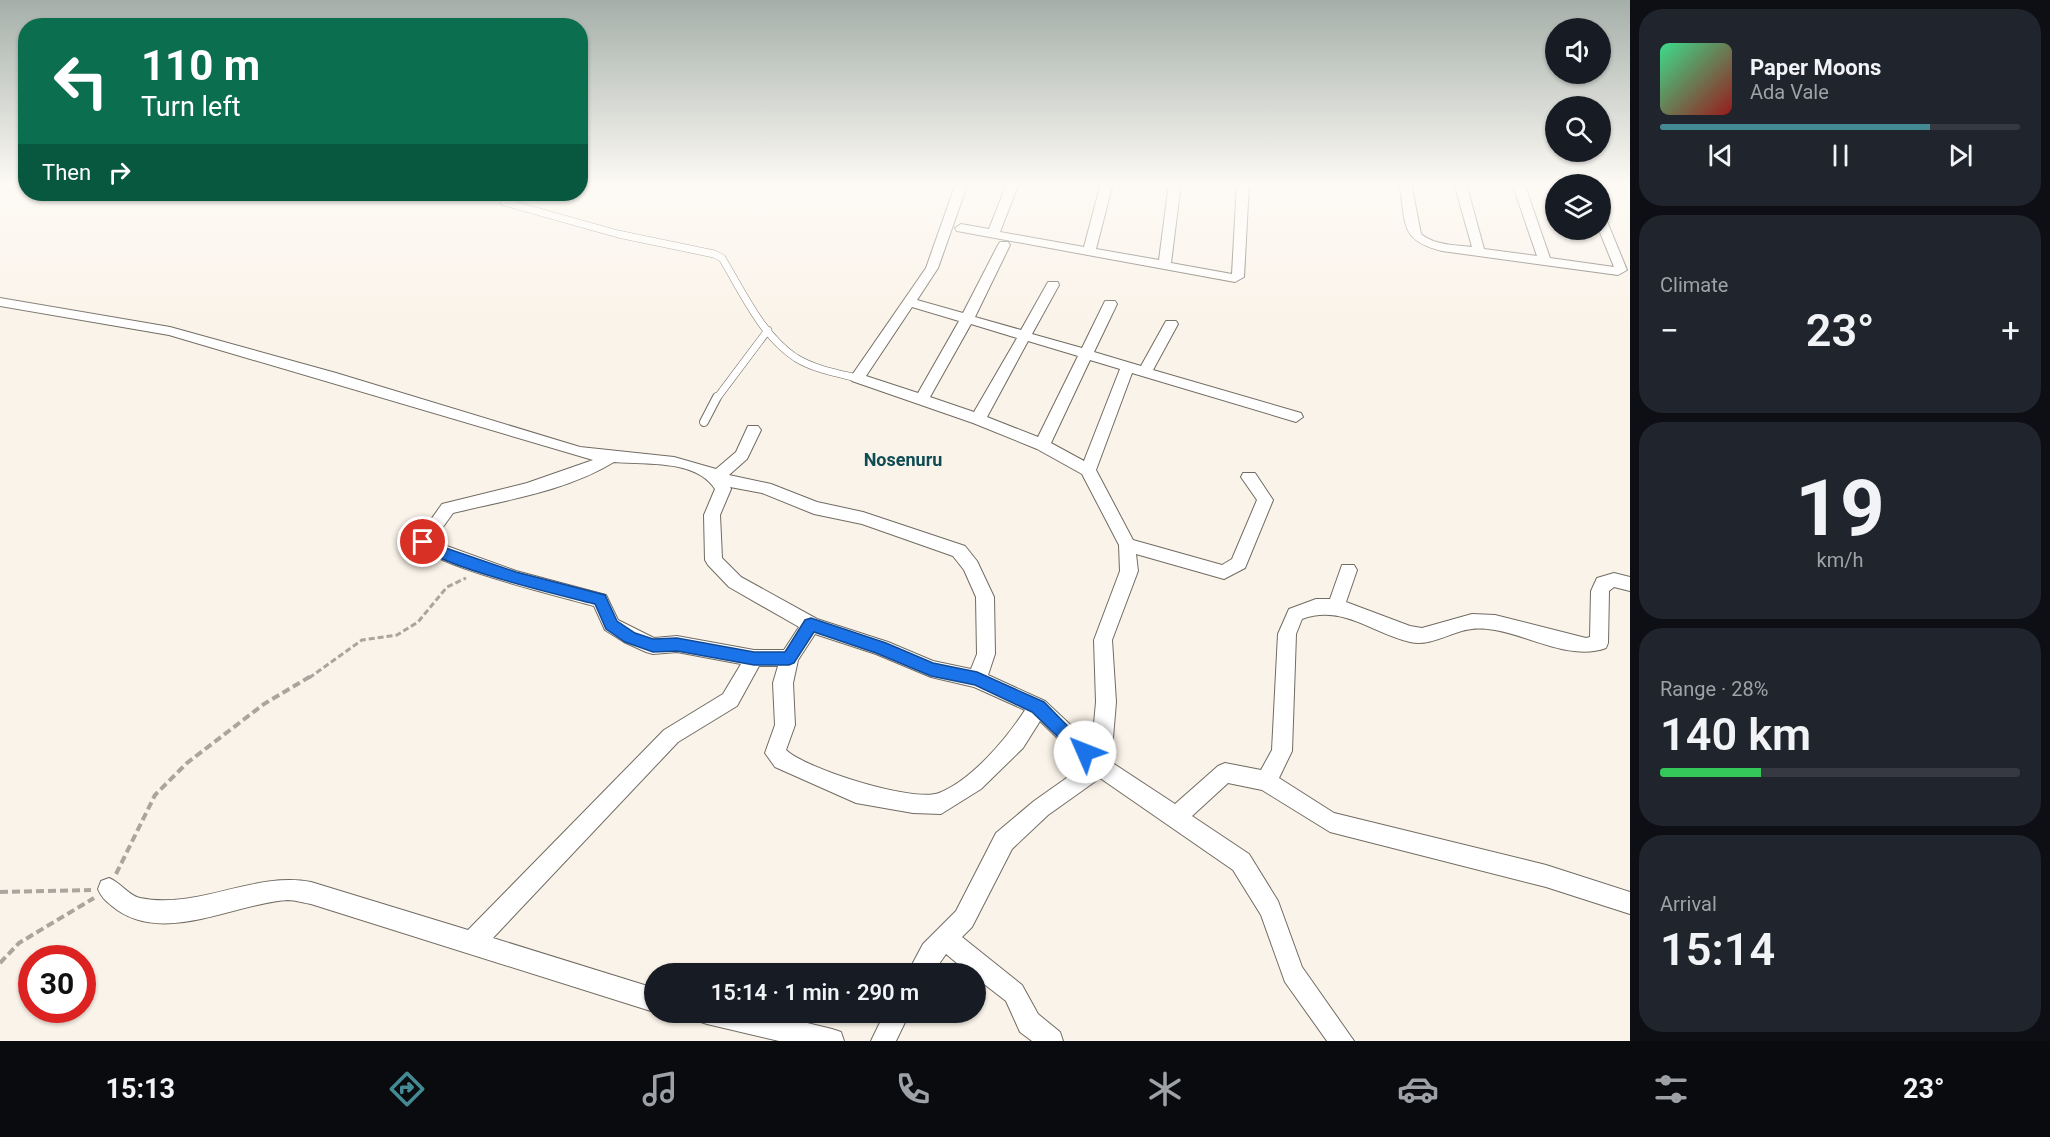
<!DOCTYPE html>
<meta charset="utf-8">
<style>
:root{--surface:#171b24;--page:#20242c;--text:#f1f3f6;--muted:#9ea1a6;--line:#363941;--accent:#448a95}
body{margin:0;font-family:Roboto,sans-serif;background:var(--page);color:var(--text);height:100vh;display:flex;flex-direction:column;font-size:22px;white-space:nowrap}
*{box-sizing:border-box;margin:0}
p{font-size:20px;color:var(--muted)}
.icon{flex:none;width:33px;height:33px;fill:none;stroke:currentColor;stroke-width:2;stroke-linecap:round;stroke-linejoin:round}
.map{position:relative;flex:1;overflow:hidden}
.sheet{display:flex;flex-direction:column;gap:9px;padding:9px;background:#0d0f14;width:420px}
.sheet>*{flex:none}
.top-card{position:absolute;left:18px;top:18px;width:570px;height:183px;border-radius:24px;box-shadow:0 2px 4px #0004;background:#0b6e4f;color:#fff;overflow:hidden}
.tools{position:absolute;left:1545px;top:18px;display:grid;gap:12px}
.tools a{display:grid;place-items:center;width:66px;height:66px;border-radius:50%;background:var(--surface);box-shadow:0 2px 4px #0004;font-size:30px}
.speed{position:absolute;left:18px;top:945px;display:flex;gap:12px;font-size:30px;font-weight:700;text-align:center}
.speed>*{display:grid;place-content:center;width:78px;height:78px;border-radius:50%;background:var(--surface);box-shadow:0 2px 4px #0004;line-height:1}
.speed .limit{border:9px solid #d22;background:#fff;color:#111}
.pin{position:absolute;display:grid;place-items:center;width:51px;height:51px;color:#fff;margin:-26px;border:3px solid #fff;border-radius:50%;box-shadow:0 2px 6px #0007}
.me{position:absolute;width:66px;margin:-33px;rotate:314deg;stroke-linejoin:round;filter:drop-shadow(0 0 4px #0008)}
.turn{display:flex;align-items:center;gap:21px;height:126px;padding:0 24px;font-size:27px}
.turn .icon{width:78px;height:78px;stroke-width:2.5}
.turn b{display:block;font-size:42px;line-height:51px}
.then{display:flex;align-items:center;height:57px;padding:0 24px;background:#0003;gap:12px;font-size:22px}
.big{font-size:45px;font-weight:600;line-height:1.1}
.sheet .tile{flex:1;display:flex;flex-direction:column;justify-content:center;gap:9px;min-width:0;padding:0 21px;border-radius:24px;background:var(--page)}
.sheet .dial{align-items:center;gap:0}
.dial b{font-size:78px;line-height:1}
.song{display:flex;align-items:center;gap:18px}
.cover{width:72px;height:72px;border-radius:9px;background:linear-gradient(135deg,hsl(150 70% 55%),hsl(0 70% 35%))}
.played{height:6px;border-radius:3px;background:linear-gradient(90deg,var(--accent) 75%,var(--line) 75%)}
.keys{display:flex;justify-content:space-around;direction:ltr}
.heat{display:flex;justify-content:space-between;align-items:center;font-size:33px;direction:ltr}
.charge{height:9px;border-radius:4px;background:linear-gradient(90deg,#34c759 28%,var(--line) 0)}
.trip{position:absolute;left:644px;top:963px;width:342px;height:60px;border-radius:30px;background:var(--surface);box-shadow:0 2px 4px #0004;font-weight:600;line-height:60px;text-align:center}
.tab-bar{display:flex;height:96px;justify-content:space-around;align-items:center;background:#090b0e;color:var(--muted)}
.tab-bar .icon{width:42px;height:42px}
.tab-bar .active{color:var(--accent)}
.tab-bar b{font-size:27px;color:var(--text)}
main{display:flex;flex:1;min-height:0}
.map>svg:first-child{display:block}
.lines{fill:none;stroke-linecap:round;stroke-linejoin:round}
.lane-far1-casing{stroke:#716b62;stroke-width:8}
.lane-casing{stroke:#716b62;stroke-width:10}
.street-casing{stroke:#716b62;stroke-width:2}
.path-far1{stroke:#aaa59d;stroke-width:3;stroke-dasharray:6 3;stroke-linecap:butt}
.path{stroke:#aaa59d;stroke-width:4;stroke-dasharray:8 4;stroke-linecap:butt}
.lane-far1{stroke:#fff;stroke-width:7}
.lane{stroke:#fff;stroke-width:8}
.street{fill:#fff;fill-rule:evenodd}
.route{fill:#1a73e8;stroke:#114b97;stroke-width:1.5}
.labels{text-anchor:middle;dominant-baseline:central;stroke-width:6;stroke-linejoin:round;paint-order:stroke}
.quarter-label{font-size:18px;font-weight:bold;fill:#0e4b53;stroke:#faf3e9}
</style>
<main>
<div class="map">
<svg width="1630" height="1041" viewBox="0 0 1630 1041">
<rect width="100%" height="100%" fill="#faf3e9"/>
<g class="lines">
<g class="lane-far1-casing">
<path id="lane-far1" d="M 504,202 L 618,234 L 714,254 L 722,258 C 742,291 762,336 796,358 C 814,369 836,373 857,378
M 717,398 L 768,330"/>
</g>
<g class="lane-casing">
<path id="lane" d="M 704,422 L 717,397"/>
</g>
<g class="street-casing">
<path id="street" d="M 956,183 L 968,183 L 938,268 L 917,300 L 963,313 L 998,245 L 1000,242 L 1008,242 L 1010,245 L 975,317 L 1021,330 L 1048,282 L 1058,282 L 1059,285 L 1032,334 L 1082,348 L 1105,301 L 1115,301 L 1117,304 L 1094,352 L 1141,366 L 1166,321 L 1176,321 L 1178,324 L 1153,370 L 1301,413 L 1303,417 L 1296,422 L 1132,373 L 1096,470 L 1133,540 L 1222,565 L 1232,559 L 1257,500 L 1241,477 L 1243,473 L 1255,473 L 1273,500 L 1245,568 L 1224,579 L 1136,554 L 1138,571 L 1112,640 L 1116,702 L 1111,762 L 1175,804 L 1218,766 L 1225,763 L 1261,770 L 1272,750 L 1278,634 L 1289,609 L 1316,599 L 1330,599 L 1342,565 L 1354,565 L 1357,570 L 1346,602 L 1410,626 L 1422,628 L 1472,614 L 1495,615 L 1586,638 L 1590,637 L 1591,591 L 1597,578 L 1614,573 L 1630,577 L 1630,591 L 1614,587 L 1609,591 L 1608,643 L 1606,648 C 1571,661 1530,636 1495,630 C 1488,629 1479,628 1472,629 C 1451,631 1432,647 1410,642 C 1372,633 1342,604 1302,619 L 1296,634 L 1292,751 L 1279,778 L 1334,813 L 1546,865 L 1630,892 L 1630,914 L 1546,887 L 1330,832 L 1262,790 L 1228,783 L 1192,816 L 1249,854 L 1278,901 L 1302,967 L 1354,1041 L 1327,1041 L 1285,982 L 1261,915 L 1233,870 L 1100,778 L 1048,815 L 1012,849 L 972,927 L 962,937 L 1022,985 L 1038,1014 L 1060,1032 L 1063,1041 L 1032,1041 L 1020,1032 L 1006,1001 L 975,977 L 975,974 L 970,974 L 946,954 L 932,974 L 907,974 L 923,944 L 956,911 L 996,833 L 1034,801 L 1085,765 L 1040,721 L 1023,748 L 981,789 L 941,814 L 913,813 L 856,803 L 775,767 L 765,753 L 775,725 L 773,683 L 778,666 L 759,666 L 737,706 L 678,742 L 493,938 L 654,988 L 654,1012 L 311,904 C 304,903 295,900 288,900 C 234,903 161,947 112,906 C 106,901 101,897 98,889 L 101,881 L 109,878 C 120,882 129,896 140,898 C 198,910 254,871 311,882 L 468,930 L 664,730 L 723,694 L 741,664 L 677,652 L 653,654 L 646,652 L 624,642 L 605,630 L 594,606 C 563,597 427,565 415,542 L 442,504 L 527,483 L 593,460 L 169,335 L 0,306 L 0,298 L 170,327 L 336,373 L 580,447 L 674,457 L 716,469 L 736,452 L 748,426 L 758,426 L 761,430 L 747,459 L 729,475 L 771,484 L 817,502 L 863,512 L 965,546 L 977,561 L 994,597 L 995,654 L 988,675 L 1045,701 L 1092,745 L 1096,702 L 1094,640 L 1120,571 L 1119,545 L 1082,474 L 1037,449 L 973,423 L 852,381 L 850,378 L 926,268 ZM 912,307 L 959,321 L 918,393 L 866,376 ZM 971,324 L 1017,338 L 974,412 L 930,397 ZM 1028,341 L 1078,356 L 1038,437 L 987,417 ZM 1090,360 L 1120,369 L 1084,461 L 1051,443 ZM 614,462 C 645,465 696,459 715,489 L 704,515 L 705,560 L 708,565 L 729,587 L 799,627 L 784,650 L 754,650 L 677,636 L 654,638 L 618,620 L 606,595 L 516,571 L 433,541 L 453,513 C 506,500 567,491 614,462 ZM 730,487 L 762,493 L 814,514 L 862,524 L 953,556 L 964,570 L 976,597 L 977,654 L 971,669 L 933,661 L 888,642 L 817,619 L 741,577 L 722,558 L 720,515 L 731,489 ZM 815,634 L 876,654 L 931,677 L 974,687 L 1025,710 C 1007,738 972,780 939,793 C 914,803 806,769 786,750 L 795,725 L 793,683 L 798,660 Z
M 1007,183 L 1019,183 L 1000,232 L 1084,247 L 1101,183 L 1113,183 L 1096,249 L 1159,260 L 1169,183 L 1181,183 L 1171,263 L 1232,274 L 1237,183 L 1249,183 L 1244,277 L 1235,282 L 957,231 L 955,228 L 961,224 L 989,229 Z
M 1399,183 L 1411,183 L 1421,234 C 1434,245 1455,245 1472,247 L 1454,183 L 1466,183 L 1484,249 L 1537,256 L 1512,183 L 1524,183 L 1550,258 L 1614,267 L 1599,230 L 1600,216 L 1606,219 L 1627,270 L 1618,275 L 1442,251 C 1398,240 1407,223 1399,183 Z
M 1580,183 L 1591,183 L 1592,184 L 1580,184 Z
M 695,1012 L 762,1012 L 832,1029 L 841,1032 L 844,1041 L 779,1041 L 707,1024 L 698,1021 Z
M 885,1012 L 910,1012 L 896,1041 L 871,1041 Z"/>
</g>
<path class="path-far1" d="M 309,678 L 362,640 L 397,635 L 418,622 L 447,587 L 466,578"/>
<path class="path" d="M 116,874 L 155,795 L 187,763 L 264,704 L 311,676
M 0,892 L 91,890
M 0,963 L 19,943 L 94,898"/>
<use href="#lane-far1" class="lane-far1"/>
<use href="#lane" class="lane"/>
<use href="#street" class="street"/>
</g>
<linearGradient id="sky" x2="0" y2="1"><stop stop-color="#a5afa9"/><stop offset="0.56" stop-color="#fdfaf5"/><stop offset="1" stop-color="#fdfaf5" stop-opacity="0"/></linearGradient>
<rect width="1630" height="329" fill="url(#sky)"/>
<path class="route" d="M 423,536 L 437,545 L 516,572 L 605,595 L 617,621 L 635,633 L 653,639 L 677,638 L 754,652 L 785,652 L 805,620 L 811,618 L 886,643 L 933,663 L 977,672 L 1044,702 L 1093,752 L 1091,757 L 1085,759 L 1079,757 L 1032,712 L 975,685 L 931,676 L 876,653 L 814,632 L 794,663 L 789,665 L 754,665 L 677,651 L 653,652 L 625,642 L 606,629 L 595,604 C 564,596 430,565 416,542 Z"/>
<g class="labels">
<g class="quarter-label">
<text x="903" y="459">Nosenuru</text>
</g>
</g>
</svg>
<div class="tools">
<a><svg class="icon" aria-label="sound" viewBox="0 0 24 24"><path d="M4 9h4l5-4v14l-5-4H4zM17 9q2 3 0 6"/></svg></a>
<a><svg class="icon" aria-label="search" viewBox="0 0 24 24"><circle cx="10" cy="10" r="6"/><path d="M15 15l6 6"/></svg></a>
<a><svg class="icon" aria-label="layers" viewBox="0 0 24 24"><path d="M12 4l9 5-9 5-9-5zM3 14l9 5 9-5"/></svg></a>
</div>
<div class="speed"><div class="limit">30</div></div>
<div class="pin" style="left:423px;top:542px;background:#d93025"><svg class="icon" aria-label="arrive" viewBox="0 0 24 24"><path d="M6 21V4h12l-3 4 3 4H6"/></svg></div>
<svg class="me" style="left:1085px;top:752px" viewBox="-20 -20 40 40"><circle r="19" fill="#fff"/><path d="M0-13L10 11 0 6-10 11z" fill="#1a73e8"/></svg>
<div class="trip">15:14 · 1 min · 290 m</div>
<div class="top-card">
<div class="turn"><svg class="icon" aria-label="left" viewBox="0 0 24 24"><path d="M17 20v-9H6M10 6l-5 5 5 5"/></svg><div><b>110 m</b>Turn left</div></div>
<div class="then">Then<svg class="icon" aria-label="right" viewBox="0 0 24 24"><path d="M7 20v-9h11M14 6l5 5-5 5"/></svg></div>
</div>
</div>
<section class="sheet">
<div class="tile">
<div class="song"><i class="cover"></i><div><b>Paper Moons</b><p>Ada Vale</p></div></div>
<div class="played"></div>
<div class="keys"><svg class="icon" aria-label="previous" viewBox="0 0 24 24"><path d="M18 5L8 12l10 7zM5 5v14"/></svg><svg class="icon" aria-label="pause" viewBox="0 0 24 24"><path d="M8 5v14M16 5v14"/></svg><svg class="icon" aria-label="next" viewBox="0 0 24 24"><path d="M6 5l10 7-10 7zM19 5v14"/></svg></div>
</div>
<div class="tile"><p>Climate</p>
<div class="heat"><a>−</a><b class="big">23°</b><a>+</a></div>
</div>
<div class="tile dial"><b>19</b><p>km/h</p></div>
<div class="tile"><p>Range · 28%</p><b class="big">140 km</b><div class="charge"></div></div>
<div class="tile"><p>Arrival</p><b class="big">15:14</b></div>
</section>
</main>
<nav class="tab-bar">
<b>15:13</b>
<svg class="icon active" aria-label="directions" viewBox="0 0 24 24"><path d="M12 3l9 9-9 9-9-9zM9 14v-3h6M13 9l2 2-2 2"/></svg>
<svg class="icon" aria-label="music" viewBox="0 0 24 24"><path d="M9 18V5l10-2v13"/><circle cx="6" cy="18" r="3"/><circle cx="16" cy="16" r="3"/></svg>
<svg class="icon" aria-label="phone" viewBox="0 0 24 24"><path d="M5 4h4l2 5-3 2q2 4 5 5l2-3 5 2v4C11 20 4 13 5 4z"/></svg>
<svg class="icon" aria-label="climate" viewBox="0 0 24 24"><path d="M12 3v18M4 7l16 10M4 17L20 7"/></svg>
<svg class="icon" aria-label="car" viewBox="0 0 24 24"><path d="M5 17H2v-5l4-1 3-4h7l3 4 3 1v5h-3M9 17h6M6 11h13"/><circle cx="7" cy="17" r="2"/><circle cx="17" cy="17" r="2"/></svg>
<svg class="icon" aria-label="filters" viewBox="0 0 24 24"><path d="M4 7h16M4 17h16"/><circle cx="9" cy="7" r="2"/><circle cx="15" cy="17" r="2"/></svg>
<b>23°</b>
</nav>
